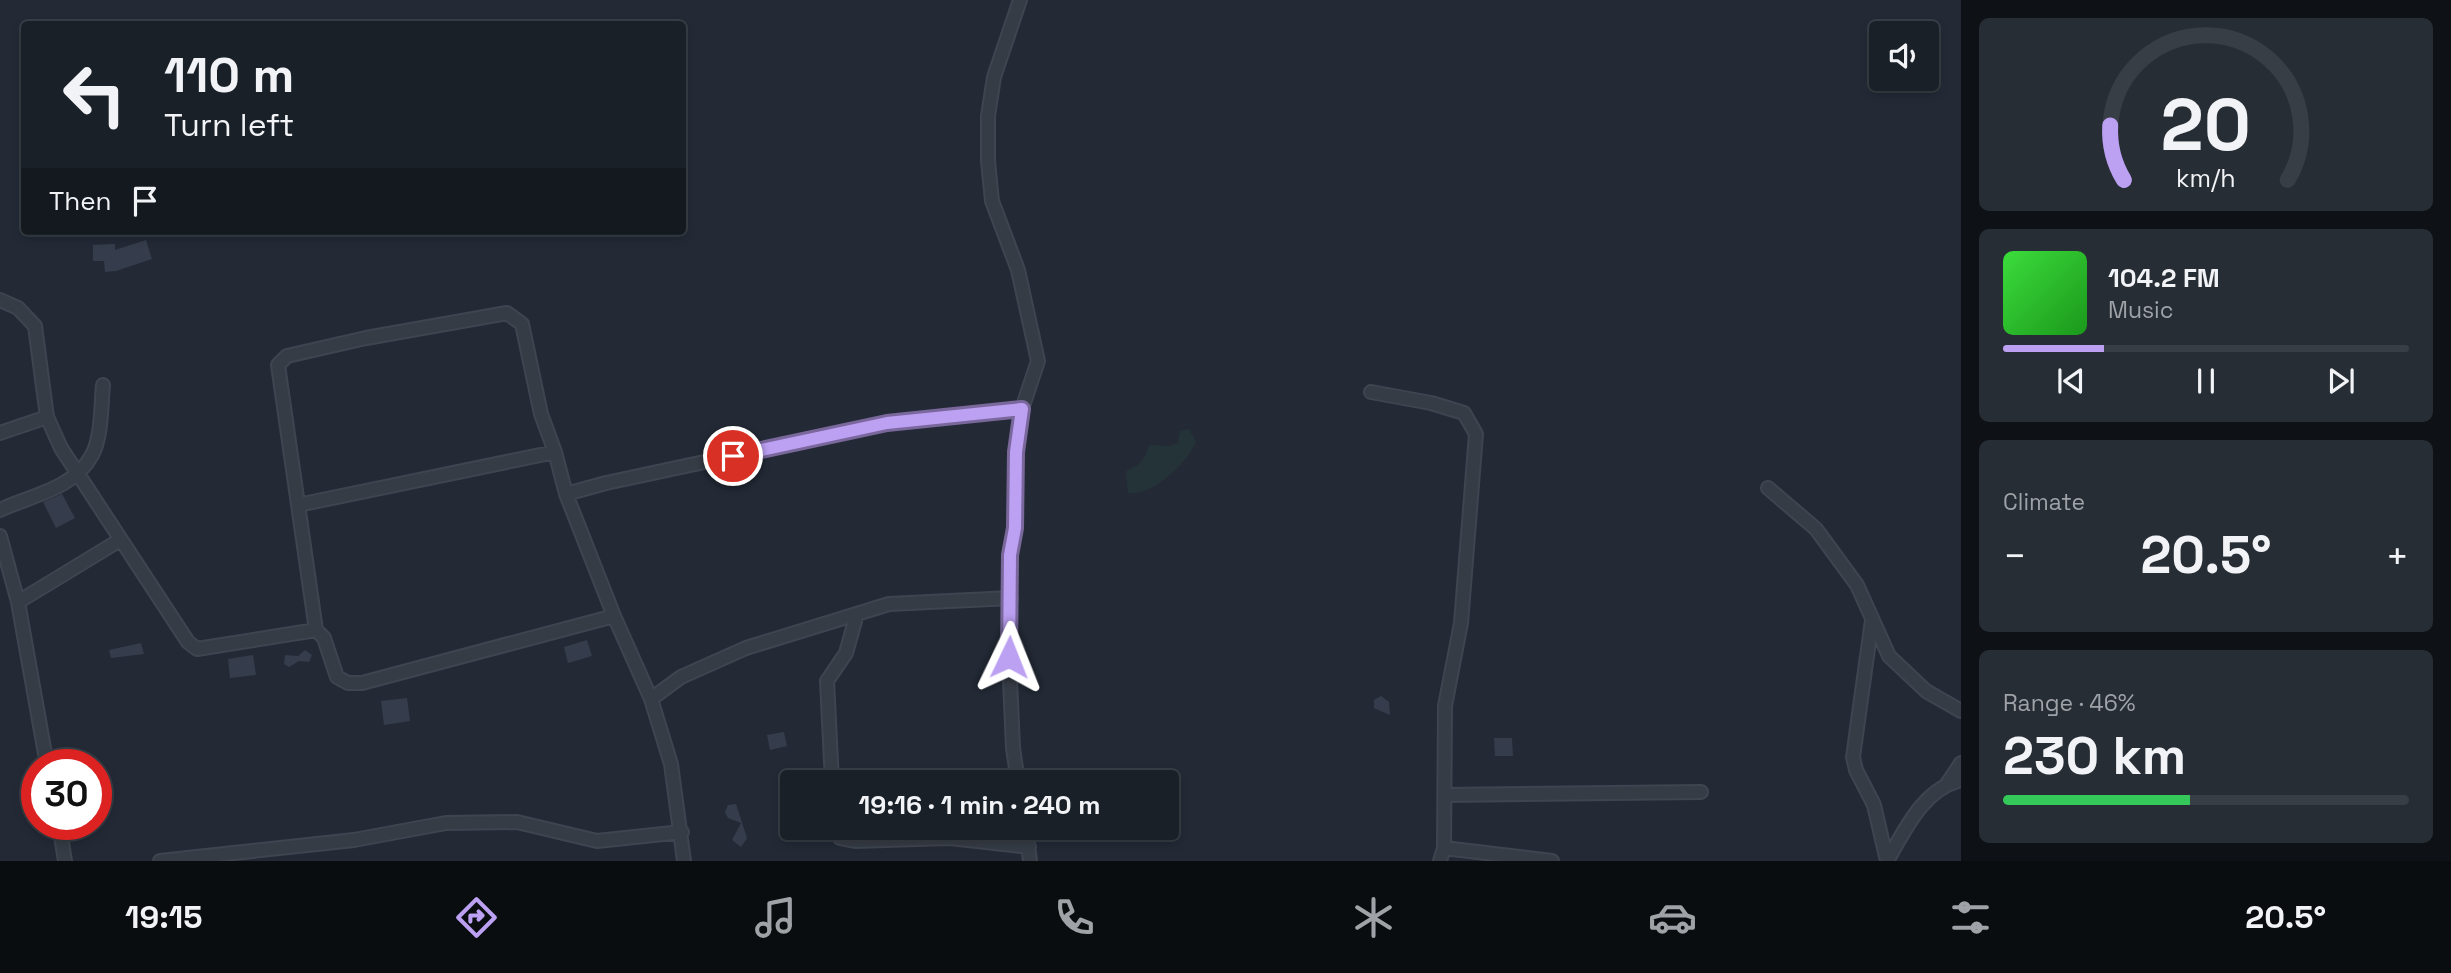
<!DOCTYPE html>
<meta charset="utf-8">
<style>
:root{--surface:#1a2028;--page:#272d34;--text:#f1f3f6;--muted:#9fa3a8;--line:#383e45;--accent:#bca0f2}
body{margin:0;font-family:"Space Grotesk",sans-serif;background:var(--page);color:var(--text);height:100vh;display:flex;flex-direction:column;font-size:26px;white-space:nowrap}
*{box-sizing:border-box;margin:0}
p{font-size:23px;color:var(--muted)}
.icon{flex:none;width:38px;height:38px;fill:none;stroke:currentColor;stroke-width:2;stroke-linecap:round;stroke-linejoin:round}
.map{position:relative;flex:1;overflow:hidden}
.details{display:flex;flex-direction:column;gap:18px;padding:18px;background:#0e1216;width:490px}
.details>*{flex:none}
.top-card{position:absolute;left:21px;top:21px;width:665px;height:214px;border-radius:7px;box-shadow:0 4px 10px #0003,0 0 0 2px var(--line);background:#1a2028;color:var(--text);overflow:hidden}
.buttons{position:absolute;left:1869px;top:21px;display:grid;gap:14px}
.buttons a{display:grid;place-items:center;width:70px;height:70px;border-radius:7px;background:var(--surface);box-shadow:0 4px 10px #0003,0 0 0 2px var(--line);font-size:35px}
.speed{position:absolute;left:21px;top:749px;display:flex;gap:14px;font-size:35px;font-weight:700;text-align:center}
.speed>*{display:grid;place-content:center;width:91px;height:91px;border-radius:50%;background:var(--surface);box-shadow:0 4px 10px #0003,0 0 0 2px var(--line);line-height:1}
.speed .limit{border:10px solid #d22;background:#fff;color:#111}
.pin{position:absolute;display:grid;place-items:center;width:60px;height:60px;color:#fff;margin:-30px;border:4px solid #fff;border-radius:50%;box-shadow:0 2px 7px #0007}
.me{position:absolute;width:77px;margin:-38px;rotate:2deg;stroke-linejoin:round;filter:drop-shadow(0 0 5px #0008)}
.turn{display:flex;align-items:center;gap:24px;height:147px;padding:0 28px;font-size:32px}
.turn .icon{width:91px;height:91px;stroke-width:2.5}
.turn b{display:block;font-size:49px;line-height:60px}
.then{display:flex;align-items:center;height:66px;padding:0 28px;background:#0003;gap:14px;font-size:26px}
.big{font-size:52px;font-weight:700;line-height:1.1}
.details .widget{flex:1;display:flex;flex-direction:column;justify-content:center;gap:10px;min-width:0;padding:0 24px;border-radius:10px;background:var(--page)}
.details .dial{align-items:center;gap:0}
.dial svg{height:182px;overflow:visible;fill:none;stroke:var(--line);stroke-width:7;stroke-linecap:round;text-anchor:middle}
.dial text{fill:var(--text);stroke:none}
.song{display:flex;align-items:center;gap:21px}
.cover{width:84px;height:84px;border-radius:10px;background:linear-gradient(135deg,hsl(120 70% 55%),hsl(120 70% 35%))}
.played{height:7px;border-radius:4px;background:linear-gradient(90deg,var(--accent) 25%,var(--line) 25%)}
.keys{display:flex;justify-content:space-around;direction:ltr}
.heat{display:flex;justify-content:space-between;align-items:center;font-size:38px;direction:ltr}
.charge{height:10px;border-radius:5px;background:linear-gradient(90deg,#34c759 46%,var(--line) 0)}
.trip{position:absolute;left:780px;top:770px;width:399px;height:70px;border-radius:7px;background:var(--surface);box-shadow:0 4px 10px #0003,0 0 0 2px var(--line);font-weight:700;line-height:70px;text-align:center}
.dock{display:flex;height:112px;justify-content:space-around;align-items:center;background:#0a0d10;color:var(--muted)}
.dock .icon{width:49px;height:49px}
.dock .on{color:var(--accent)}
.dock b{font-size:32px;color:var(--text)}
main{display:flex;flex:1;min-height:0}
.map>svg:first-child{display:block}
.green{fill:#243337}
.building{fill:#353d4c}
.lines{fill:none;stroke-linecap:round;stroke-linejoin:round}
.minor-casing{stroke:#3f4550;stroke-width:16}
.minor{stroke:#363c46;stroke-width:12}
.route-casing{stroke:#7a689d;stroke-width:18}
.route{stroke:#bca0f2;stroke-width:12}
</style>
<main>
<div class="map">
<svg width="1961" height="861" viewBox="0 0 1961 861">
<rect width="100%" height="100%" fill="#232a36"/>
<path class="green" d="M 1189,429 L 1196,442 C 1186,464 1153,496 1128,493 L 1126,471 C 1141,465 1145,460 1149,445 L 1169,446 L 1178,443 L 1180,431 Z"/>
<path class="building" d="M 146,240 L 152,259 L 116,271 L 105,272 L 104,261 L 93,261 L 93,245 L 115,244 L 115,250 Z
M 62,494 L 75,518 L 56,528 L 43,502 Z
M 587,640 L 592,656 L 568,663 L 564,647 Z
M 141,643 L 144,654 L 111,658 L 109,650 Z
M 305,650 L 312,655 L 309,662 L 299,661 L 289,667 L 284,664 L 285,655 L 298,656 Z
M 253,655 L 256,675 L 230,678 L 228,659 Z
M 1381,696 L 1389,702 L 1390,715 L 1374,708 L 1374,700 Z
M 407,698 L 410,721 L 384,725 L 381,701 Z
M 784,732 L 787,746 L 770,750 L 767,735 Z
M 1494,738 L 1512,738 L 1513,756 L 1495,756 Z
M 736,804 L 747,838 L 741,847 L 732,840 L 741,823 L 728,818 L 725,812 L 728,805 Z"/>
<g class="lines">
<g class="minor-casing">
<path id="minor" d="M 0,300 L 18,308 L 35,326 L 47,417 L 61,448 L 188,642 L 197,649 L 316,630 L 324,638 L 337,677 L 348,683 L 362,683 L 614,616
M 1371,392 L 1431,403 L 1464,413 L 1476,434 L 1461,623 L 1445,706 L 1444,848 L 1440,861
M 0,433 L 47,417
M 1768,488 L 1816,529 L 1857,585 L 1889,656 L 1926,691 L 1961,711
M 566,494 L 606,483 L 887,423 L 1022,409
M 298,505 L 555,452
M 0,510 C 32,495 74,489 92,455 C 102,437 101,405 103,385
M 0,536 L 18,602 L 47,765
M 18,602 L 120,540
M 1872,620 L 1853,757 L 1856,770 L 1874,805 L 1887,861
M 316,630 L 278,365 L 287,356 L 366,338 L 507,313 L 522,324 L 541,414 L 555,452 L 566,494 L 614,616 L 651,699 L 671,764 L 684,861
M 651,699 L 681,677 L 746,648 L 889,604 L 1011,598
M 832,782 L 827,681 L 846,653 L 857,614
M 1018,782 L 1013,748 L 1009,657 L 1010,555 L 1015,528 L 1016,452 L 1022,409 L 1038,361 L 1018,270 L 992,201 L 988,161 L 988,116 L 994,77 L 1020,0
M 1947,784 L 1961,763
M 1445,795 L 1701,792
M 59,824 L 65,861
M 835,828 L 840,838 L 855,841 L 950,838 L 1029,847
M 1026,828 L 1030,861
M 1444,848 L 1552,861
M 160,861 L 354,840 L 446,823 L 517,822 L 597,841 L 682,832
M 1887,861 C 1905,830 1923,789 1961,780"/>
</g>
<use href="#minor" class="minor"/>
</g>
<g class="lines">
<g class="route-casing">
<path id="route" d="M 733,456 L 887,423 L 1022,409 L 1016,452 L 1015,528 L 1010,555 L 1009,657"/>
</g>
<use href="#route" class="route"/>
</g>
</svg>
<div class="buttons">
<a><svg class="icon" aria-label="sound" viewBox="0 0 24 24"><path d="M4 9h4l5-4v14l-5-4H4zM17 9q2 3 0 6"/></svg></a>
</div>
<div class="speed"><div class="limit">30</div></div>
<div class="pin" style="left:733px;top:456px;background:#d93025"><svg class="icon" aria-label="arrive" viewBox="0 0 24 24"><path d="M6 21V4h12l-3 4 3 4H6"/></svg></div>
<svg class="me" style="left:1009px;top:657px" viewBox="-20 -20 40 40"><path d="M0-17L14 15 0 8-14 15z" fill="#bca0f2" stroke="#fff" stroke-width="4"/></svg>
<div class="trip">19:16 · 1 min · 240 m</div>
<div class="top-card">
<div class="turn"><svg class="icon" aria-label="left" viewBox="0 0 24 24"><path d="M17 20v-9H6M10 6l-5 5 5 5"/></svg><div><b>110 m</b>Turn left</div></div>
<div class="then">Then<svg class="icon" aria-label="arrive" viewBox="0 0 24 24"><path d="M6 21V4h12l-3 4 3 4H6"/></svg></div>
</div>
</div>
<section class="details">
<div class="widget dial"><svg viewBox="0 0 100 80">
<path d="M14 69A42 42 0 1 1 86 69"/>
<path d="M14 69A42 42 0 0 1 8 45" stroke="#bca0f2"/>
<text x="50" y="56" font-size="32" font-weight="700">20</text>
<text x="50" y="72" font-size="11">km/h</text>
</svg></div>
<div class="widget">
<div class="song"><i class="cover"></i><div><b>104.2 FM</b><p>Music</p></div></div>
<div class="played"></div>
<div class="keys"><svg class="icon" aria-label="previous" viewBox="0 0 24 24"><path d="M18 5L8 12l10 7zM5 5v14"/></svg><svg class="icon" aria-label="pause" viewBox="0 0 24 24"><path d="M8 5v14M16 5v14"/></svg><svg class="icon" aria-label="next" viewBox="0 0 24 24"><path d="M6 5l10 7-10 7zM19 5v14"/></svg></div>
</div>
<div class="widget"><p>Climate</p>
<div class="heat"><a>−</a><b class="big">20.5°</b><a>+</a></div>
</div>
<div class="widget"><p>Range · 46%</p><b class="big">230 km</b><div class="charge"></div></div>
</section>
</main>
<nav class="dock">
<b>19:15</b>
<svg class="icon on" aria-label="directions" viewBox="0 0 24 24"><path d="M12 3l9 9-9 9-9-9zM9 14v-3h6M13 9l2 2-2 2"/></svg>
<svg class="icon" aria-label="music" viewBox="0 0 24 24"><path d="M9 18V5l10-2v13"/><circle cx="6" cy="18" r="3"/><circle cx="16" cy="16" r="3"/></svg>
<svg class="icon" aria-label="phone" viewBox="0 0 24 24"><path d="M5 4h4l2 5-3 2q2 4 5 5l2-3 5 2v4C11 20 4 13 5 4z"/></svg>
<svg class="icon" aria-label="climate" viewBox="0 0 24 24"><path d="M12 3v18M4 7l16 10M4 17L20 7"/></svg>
<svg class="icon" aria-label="car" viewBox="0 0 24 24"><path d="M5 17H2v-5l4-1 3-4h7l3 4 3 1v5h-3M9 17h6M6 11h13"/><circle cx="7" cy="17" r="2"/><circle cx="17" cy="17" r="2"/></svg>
<svg class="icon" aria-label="filters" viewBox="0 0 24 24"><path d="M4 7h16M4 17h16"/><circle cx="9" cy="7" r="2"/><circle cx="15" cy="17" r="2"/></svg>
<b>20.5°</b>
</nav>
